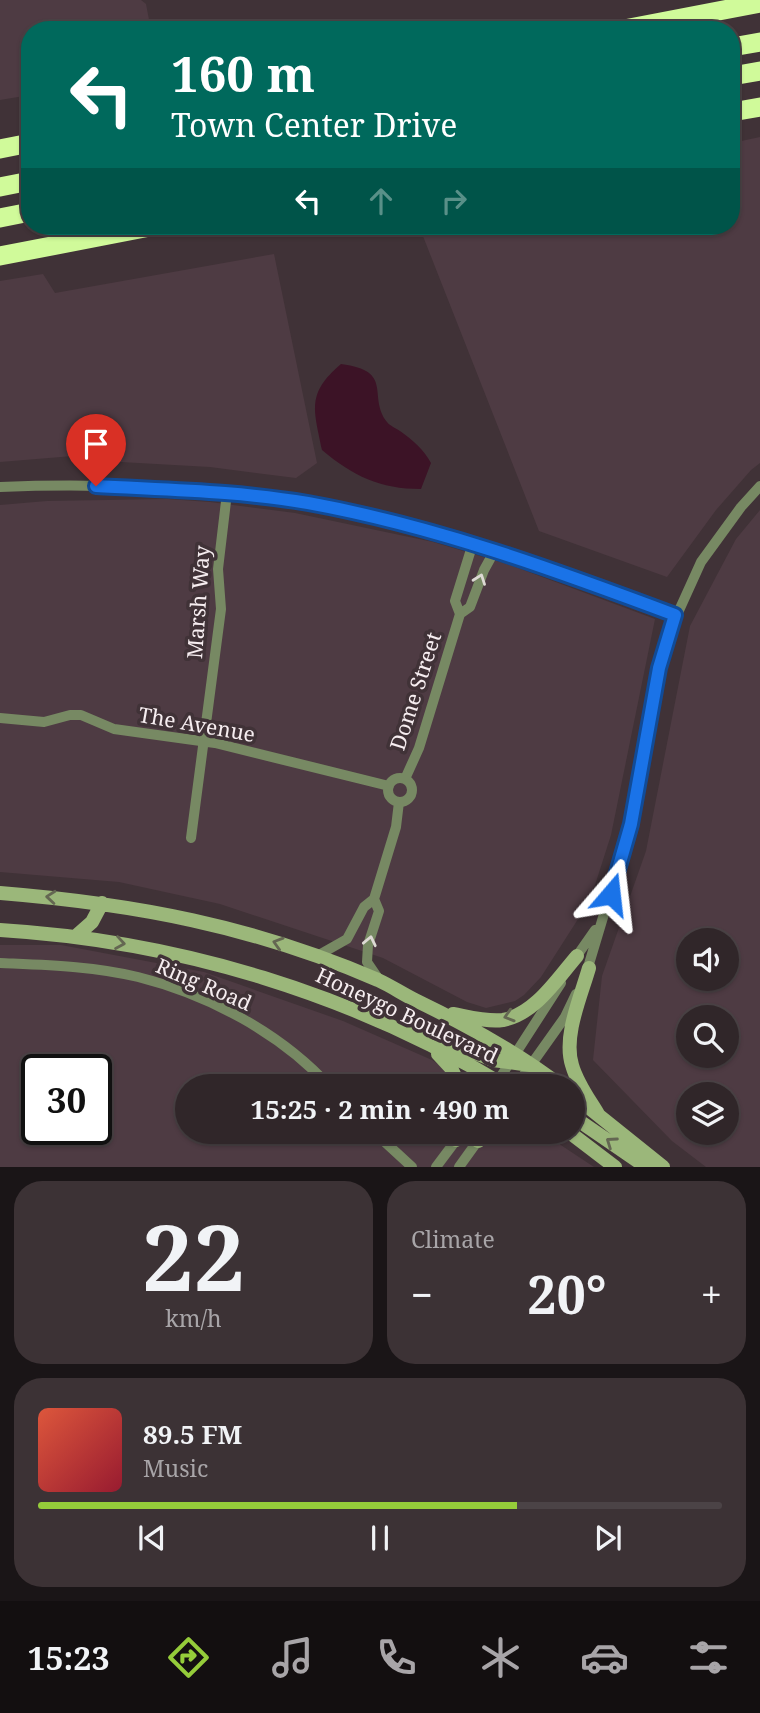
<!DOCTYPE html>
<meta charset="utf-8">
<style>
:root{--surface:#302629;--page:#3c3235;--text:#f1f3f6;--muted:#a8a5a8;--line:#4b4346;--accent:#95cc3a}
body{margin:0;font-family:"Noto Serif",serif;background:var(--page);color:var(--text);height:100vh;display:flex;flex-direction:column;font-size:26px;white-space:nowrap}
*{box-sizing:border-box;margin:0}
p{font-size:23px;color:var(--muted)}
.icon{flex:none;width:38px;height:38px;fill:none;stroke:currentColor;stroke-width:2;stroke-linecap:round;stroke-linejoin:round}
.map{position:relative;height:1167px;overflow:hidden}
.sheet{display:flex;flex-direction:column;gap:14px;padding:14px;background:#1a1517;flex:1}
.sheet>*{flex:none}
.guide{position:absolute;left:21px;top:21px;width:719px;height:214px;border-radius:28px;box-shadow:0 2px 5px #0004,0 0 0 2px var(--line);background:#00695c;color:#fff;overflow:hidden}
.buttons{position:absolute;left:676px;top:928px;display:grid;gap:14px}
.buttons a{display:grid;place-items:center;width:63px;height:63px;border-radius:50%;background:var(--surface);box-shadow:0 2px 5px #0004,0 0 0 2px var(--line);font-size:35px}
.speed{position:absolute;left:21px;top:1054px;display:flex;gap:14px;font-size:35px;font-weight:700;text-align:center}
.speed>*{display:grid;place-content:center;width:91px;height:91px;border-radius:50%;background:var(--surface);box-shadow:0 2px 5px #0004,0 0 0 2px var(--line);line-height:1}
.speed .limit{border:4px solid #111;border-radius:10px;background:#fff;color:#111}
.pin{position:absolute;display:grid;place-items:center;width:60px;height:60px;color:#fff;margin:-72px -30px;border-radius:50% 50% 50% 0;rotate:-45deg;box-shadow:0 0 7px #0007}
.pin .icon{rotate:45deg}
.me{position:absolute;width:77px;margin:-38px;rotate:17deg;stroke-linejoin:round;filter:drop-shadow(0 0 5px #0008)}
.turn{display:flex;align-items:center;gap:24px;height:147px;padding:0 35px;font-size:32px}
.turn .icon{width:91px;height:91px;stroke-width:2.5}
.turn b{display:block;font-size:49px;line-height:60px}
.lanes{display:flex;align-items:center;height:66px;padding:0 35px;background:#0003;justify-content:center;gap:35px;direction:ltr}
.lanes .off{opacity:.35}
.big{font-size:52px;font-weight:700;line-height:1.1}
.sheet .widget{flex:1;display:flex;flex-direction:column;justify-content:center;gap:10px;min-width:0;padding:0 24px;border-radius:28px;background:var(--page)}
.sheet .dial{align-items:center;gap:0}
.dial b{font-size:91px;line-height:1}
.song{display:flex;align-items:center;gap:21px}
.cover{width:84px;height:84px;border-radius:10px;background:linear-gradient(135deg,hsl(10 70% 55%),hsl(350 70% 35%))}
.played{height:7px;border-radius:4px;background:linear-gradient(90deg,var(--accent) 70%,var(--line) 70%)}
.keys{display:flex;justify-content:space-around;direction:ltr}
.heat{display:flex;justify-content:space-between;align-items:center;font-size:38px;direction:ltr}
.sheet .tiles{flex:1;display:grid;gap:14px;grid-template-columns:1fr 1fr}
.widget:last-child{grid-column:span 2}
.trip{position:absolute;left:175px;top:1074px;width:410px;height:70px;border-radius:35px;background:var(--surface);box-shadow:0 2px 5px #0004,0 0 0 2px var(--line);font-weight:700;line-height:70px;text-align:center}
.dock{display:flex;height:112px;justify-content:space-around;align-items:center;background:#130f10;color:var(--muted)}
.dock .icon{width:49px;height:49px}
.dock .on{color:var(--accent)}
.dock b{font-size:32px;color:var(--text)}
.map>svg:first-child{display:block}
.built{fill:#4e3b43;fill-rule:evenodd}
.water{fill:#3c1326}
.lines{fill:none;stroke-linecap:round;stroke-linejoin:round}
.minor{stroke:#778963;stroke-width:10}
.secondary{stroke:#9bb77a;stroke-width:14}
.motorway{stroke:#d0fa9a;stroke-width:19}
.oneway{stroke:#ddd9d4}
.oneway2{stroke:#646752}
.route-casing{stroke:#114b97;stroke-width:18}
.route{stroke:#1a73e8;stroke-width:12}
.labels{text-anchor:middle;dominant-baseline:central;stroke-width:7;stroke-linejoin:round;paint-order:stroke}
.street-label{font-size:21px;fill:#f6edf0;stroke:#403237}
</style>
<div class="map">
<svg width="760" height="1167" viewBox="0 0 760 1167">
<rect width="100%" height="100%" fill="#403237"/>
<path class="built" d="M 0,0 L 141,0 L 146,4 L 151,30 L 30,30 L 30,95 L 0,100 Z
M 760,137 L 760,463 L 751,470 L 716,510 L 667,577 L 539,531 L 419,226 L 732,226 L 732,143 Z
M 274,254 L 317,463 L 296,478 L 210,467 L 85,460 L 85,455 L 0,462 L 0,281 L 43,274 L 55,293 Z
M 167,499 L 210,502 L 295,513 L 433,542 L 507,564 L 655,619 L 611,835 L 595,885 L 580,916 L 541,977 L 524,995 L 515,1001 L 486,1008 L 467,1002 L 383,958 L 220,904 L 119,882 L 0,872 L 0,505 L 47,501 Z
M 760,510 L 760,1167 L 706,1167 L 672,1141 L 593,1060 L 602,976 L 646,851 L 690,626 L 736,539 ZM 688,940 L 726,940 L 726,978 L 688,978 ZM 688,1017 L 726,1017 L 726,1055 L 688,1055 ZM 688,1094 L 726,1094 L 726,1132 L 688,1132 Z
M 0,945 L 61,945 L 204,972 L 343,1021 L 432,1060 L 472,1087 L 187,1087 L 187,1132 L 541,1132 L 594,1167 L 0,1167 ZM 37,1069 L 96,1069 L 96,1129 L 37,1129 Z"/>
<path class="water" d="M 341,364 C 395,371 367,396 387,422 C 390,426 396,428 400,431 C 413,440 424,450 431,463 L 421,489 C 380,489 353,476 322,450 C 314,409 306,394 341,364 Z"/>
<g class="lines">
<path class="minor" d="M 0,487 C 147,481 293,493 435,532 C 517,554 596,586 675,615
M 473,543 L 455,601 L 460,614 L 470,607 L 484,570 L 495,550
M 0,718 L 44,722 L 70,715 L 81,715 L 114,729 L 215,743 L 389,786
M388 790a12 12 0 1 1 24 0a12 12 0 1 1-24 0Z
M 405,779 L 419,748 L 460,614
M 191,838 L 221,609 L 218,569 L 227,493
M 374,899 L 379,911 L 368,945 L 367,962 L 380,981
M 317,956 L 347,939 L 364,907 L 374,899 L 396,827 L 399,802
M 574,960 L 595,930
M 0,963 C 46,965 93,966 138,977 C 209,995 281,1033 330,1087
M 586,974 L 631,824 L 659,668 L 667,637 L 701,562 L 741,507 L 760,486
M 496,1084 L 561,983
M 516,1086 L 565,1017 L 576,994
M 374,1132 L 412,1167
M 436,1167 L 460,1135
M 459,1167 L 482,1135"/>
<path class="secondary" d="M 0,893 C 135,904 253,926 378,980 C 391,986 403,994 415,1000 C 467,1025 517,1052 562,1087
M 0,930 C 180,941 353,994 507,1087
M 75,937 L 92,922 L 102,903
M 589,968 C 581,996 563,1036 572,1065 C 577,1083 589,1099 598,1114
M 453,1014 C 469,1017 487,1022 503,1020 C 535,1014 557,979 577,956
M 413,1028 L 493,1060 L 530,1065
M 438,1054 L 451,1068 L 460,1087
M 498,1081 L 520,1082 L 529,1087
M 572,1094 L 663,1167
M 572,1116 L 642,1164 L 650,1167
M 569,1132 L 615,1167
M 456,1140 L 458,1132
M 478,1141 L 492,1132"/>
<path class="motorway" d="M 619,30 L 760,3
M 732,47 L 760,42
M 732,76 L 760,71
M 732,112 L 760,107
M 0,149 L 30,143
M 0,187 L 30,181
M 0,218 L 30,212
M 0,256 L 155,226"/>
</g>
<defs><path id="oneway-chevron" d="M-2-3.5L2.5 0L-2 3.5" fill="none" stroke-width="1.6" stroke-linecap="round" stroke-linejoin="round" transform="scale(1.75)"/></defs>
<g class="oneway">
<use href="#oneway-chevron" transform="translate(480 579) rotate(-70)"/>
<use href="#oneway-chevron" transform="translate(370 941) rotate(-78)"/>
</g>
<g class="oneway2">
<use href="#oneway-chevron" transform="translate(51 897) rotate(-175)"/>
<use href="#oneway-chevron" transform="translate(120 943) rotate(9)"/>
<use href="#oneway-chevron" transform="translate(278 943) rotate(-163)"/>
<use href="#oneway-chevron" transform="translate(509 1016) rotate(163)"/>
<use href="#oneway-chevron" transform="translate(611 1142) rotate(-145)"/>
</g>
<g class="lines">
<g class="route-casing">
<path id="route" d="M 96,486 C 167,490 238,491 308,503 C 435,526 555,570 675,615 L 659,668 L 631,824 L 611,894"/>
</g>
<use href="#route" class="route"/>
</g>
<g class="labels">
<g class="street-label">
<text transform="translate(198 602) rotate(-86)">Marsh Way</text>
<text transform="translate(415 691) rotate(-72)">Dome Street</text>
<text transform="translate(197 724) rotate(10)">The Avenue</text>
<text transform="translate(204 984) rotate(23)">Ring Road</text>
<text transform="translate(407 1015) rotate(25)">Honeygo Boulevard</text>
</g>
</g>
</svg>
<div class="buttons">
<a><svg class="icon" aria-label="sound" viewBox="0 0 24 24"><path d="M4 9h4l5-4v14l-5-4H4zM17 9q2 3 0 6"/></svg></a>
<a><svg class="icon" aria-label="search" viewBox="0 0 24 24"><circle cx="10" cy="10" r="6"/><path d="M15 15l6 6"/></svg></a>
<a><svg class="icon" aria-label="layers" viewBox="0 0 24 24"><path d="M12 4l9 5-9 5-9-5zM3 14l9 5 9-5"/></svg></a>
</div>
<div class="speed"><div class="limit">30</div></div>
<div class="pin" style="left:96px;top:486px;background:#d93025"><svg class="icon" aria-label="arrive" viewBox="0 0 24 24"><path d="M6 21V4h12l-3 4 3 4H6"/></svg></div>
<svg class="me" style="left:611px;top:894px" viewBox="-20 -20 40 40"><path d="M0-17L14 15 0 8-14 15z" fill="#1a73e8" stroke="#fff" stroke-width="4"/></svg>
<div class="trip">15:25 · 2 min · 490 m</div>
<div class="guide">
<div class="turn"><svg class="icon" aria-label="left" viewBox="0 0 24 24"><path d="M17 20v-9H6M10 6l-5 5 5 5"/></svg><div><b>160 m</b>Town Center Drive</div></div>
<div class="lanes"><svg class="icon" aria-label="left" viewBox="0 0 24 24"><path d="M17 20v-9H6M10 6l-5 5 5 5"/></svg><svg class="icon off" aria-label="ahead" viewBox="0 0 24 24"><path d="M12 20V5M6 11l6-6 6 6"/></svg><svg class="icon off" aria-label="right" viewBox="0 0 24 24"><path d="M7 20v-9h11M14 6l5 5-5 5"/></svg></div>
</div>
</div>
<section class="sheet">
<div class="tiles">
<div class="widget dial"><b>22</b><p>km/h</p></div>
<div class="widget"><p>Climate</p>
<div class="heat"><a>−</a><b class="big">20°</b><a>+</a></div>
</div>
<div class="widget">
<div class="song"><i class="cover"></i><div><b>89.5 FM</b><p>Music</p></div></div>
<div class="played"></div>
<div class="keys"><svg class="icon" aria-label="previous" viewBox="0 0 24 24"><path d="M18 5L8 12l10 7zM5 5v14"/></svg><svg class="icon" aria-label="pause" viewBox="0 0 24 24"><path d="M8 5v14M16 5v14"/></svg><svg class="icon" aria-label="next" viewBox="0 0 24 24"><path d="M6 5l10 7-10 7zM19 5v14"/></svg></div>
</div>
</div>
</section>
<nav class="dock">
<b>15:23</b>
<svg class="icon on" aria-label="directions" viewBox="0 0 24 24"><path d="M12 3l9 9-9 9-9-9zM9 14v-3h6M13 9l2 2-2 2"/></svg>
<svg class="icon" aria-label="music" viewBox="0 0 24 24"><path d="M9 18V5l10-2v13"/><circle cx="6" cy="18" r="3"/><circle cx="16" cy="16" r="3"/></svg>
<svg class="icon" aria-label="phone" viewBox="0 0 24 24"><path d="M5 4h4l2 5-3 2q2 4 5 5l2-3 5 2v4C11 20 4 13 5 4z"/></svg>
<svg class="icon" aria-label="climate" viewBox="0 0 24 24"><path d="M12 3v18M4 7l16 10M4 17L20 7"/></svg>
<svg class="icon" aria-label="car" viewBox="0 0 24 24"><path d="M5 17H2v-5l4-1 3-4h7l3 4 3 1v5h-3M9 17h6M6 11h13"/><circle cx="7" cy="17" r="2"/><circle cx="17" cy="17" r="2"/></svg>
<svg class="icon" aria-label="filters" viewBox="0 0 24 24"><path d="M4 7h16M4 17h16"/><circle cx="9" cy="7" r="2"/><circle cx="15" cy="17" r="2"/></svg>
</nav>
